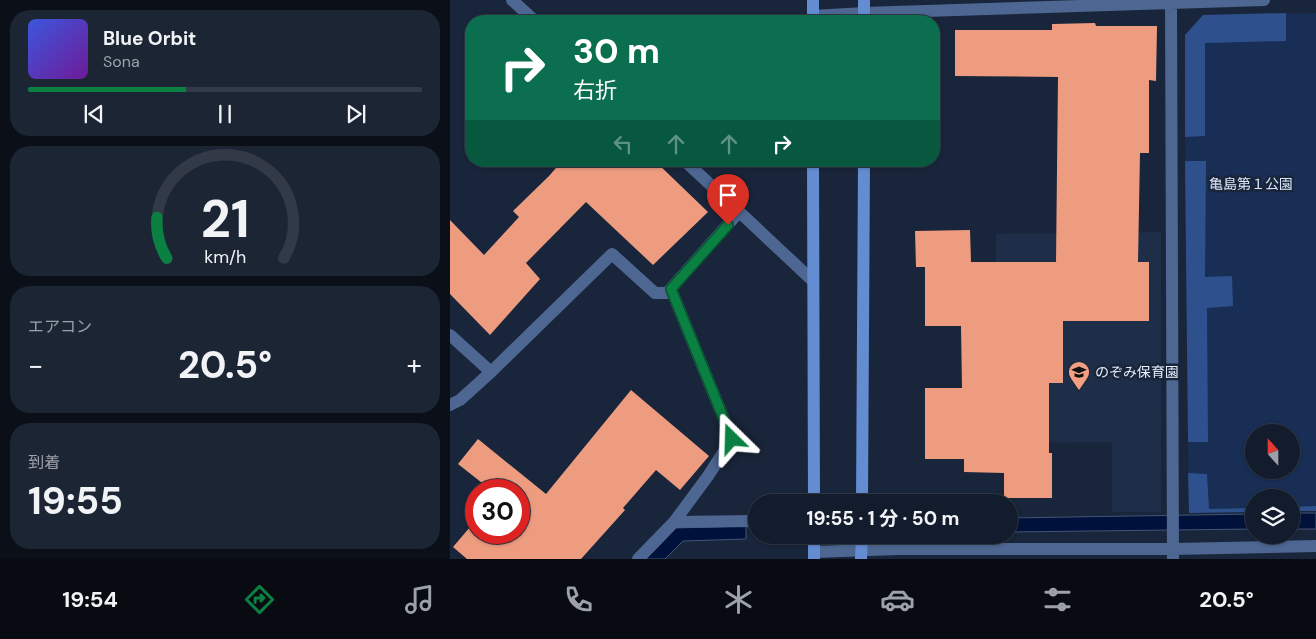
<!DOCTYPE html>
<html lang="ja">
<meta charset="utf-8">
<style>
:root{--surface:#131c2c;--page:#1c2534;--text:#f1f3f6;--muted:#9da1a9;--line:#323a48;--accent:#0b8043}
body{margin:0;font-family:"DM Sans","Noto Sans JP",sans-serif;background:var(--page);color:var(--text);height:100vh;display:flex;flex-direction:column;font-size:19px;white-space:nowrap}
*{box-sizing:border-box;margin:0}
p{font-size:16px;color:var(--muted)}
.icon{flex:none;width:28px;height:28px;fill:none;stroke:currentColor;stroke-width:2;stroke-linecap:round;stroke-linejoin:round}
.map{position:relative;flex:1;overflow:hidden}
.sheet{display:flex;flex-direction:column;gap:10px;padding:10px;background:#0a0f18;width:450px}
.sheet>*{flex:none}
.guide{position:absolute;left:15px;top:15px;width:475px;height:152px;border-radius:20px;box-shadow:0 1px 4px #0004,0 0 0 1px var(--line);background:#0b6e4f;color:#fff;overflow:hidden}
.needle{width:32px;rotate:339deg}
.tools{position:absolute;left:795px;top:424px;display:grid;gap:10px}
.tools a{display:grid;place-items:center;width:55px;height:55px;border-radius:50%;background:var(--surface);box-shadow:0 1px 4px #0004,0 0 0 1px var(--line);font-size:25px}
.speed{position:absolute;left:15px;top:479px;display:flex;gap:10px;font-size:25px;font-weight:700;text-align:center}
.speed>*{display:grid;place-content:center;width:65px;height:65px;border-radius:50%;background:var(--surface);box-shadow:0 1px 4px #0004,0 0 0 1px var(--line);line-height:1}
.speed .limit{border:8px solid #d22;background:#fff;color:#111}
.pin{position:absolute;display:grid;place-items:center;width:42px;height:42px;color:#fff;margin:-51px -21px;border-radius:50% 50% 50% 0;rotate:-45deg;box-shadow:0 0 5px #0007}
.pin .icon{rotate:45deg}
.me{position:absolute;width:55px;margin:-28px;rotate:338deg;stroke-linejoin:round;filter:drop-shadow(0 0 4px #0008)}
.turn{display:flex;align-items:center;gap:18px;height:105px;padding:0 25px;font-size:22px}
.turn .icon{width:65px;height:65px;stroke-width:2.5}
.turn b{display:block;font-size:35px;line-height:42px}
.lanes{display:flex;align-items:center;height:48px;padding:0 25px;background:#0003;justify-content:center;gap:25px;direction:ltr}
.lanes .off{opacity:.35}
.big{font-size:38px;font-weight:700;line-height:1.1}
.sheet .card{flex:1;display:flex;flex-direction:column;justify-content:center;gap:8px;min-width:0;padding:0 18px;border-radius:20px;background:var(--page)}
.sheet .dial{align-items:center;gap:0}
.dial svg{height:130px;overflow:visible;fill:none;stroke:var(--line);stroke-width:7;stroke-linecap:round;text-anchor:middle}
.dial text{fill:var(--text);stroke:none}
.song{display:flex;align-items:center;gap:15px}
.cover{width:60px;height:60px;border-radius:8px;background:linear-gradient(135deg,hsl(230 70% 55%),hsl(280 70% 35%))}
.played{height:5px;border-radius:2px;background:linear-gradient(90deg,var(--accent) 40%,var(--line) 40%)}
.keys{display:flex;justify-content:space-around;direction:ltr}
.heat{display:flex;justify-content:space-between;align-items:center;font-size:28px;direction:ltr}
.trip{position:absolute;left:298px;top:494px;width:270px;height:50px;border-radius:25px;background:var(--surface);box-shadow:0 1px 4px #0004,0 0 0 1px var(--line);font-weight:700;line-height:50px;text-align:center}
.tabs{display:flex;height:80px;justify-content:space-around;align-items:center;background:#080b12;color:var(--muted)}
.tabs .icon{width:35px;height:35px}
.tabs .selected{color:var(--accent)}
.tabs b{font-size:22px;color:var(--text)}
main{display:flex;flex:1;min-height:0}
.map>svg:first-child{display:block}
.built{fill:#1e2e48}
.green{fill:#182e54;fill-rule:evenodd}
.forest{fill:#2e518d}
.water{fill:#00123c;stroke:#455476}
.building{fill:#ee9c80}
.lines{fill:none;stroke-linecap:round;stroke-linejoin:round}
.street{stroke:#4d6792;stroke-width:12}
.secondary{stroke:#638cd1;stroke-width:12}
.route-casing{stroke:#07532c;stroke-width:12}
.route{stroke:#0b8043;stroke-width:9}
.labels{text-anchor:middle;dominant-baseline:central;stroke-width:5;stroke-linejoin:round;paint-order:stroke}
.park-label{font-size:14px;fill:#dae5f7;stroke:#19253a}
.poi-label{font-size:14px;fill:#e5eefd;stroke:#19253a;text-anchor:start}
</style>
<main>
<section class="sheet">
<div class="card">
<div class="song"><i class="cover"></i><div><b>Blue Orbit</b><p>Sona</p></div></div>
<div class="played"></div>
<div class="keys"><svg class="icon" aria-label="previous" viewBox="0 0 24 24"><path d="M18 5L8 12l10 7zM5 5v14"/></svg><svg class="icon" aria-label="pause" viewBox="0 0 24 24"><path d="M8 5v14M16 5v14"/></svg><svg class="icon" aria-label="next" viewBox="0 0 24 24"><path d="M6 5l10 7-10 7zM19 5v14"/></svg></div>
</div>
<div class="card dial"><svg viewBox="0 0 100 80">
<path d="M14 69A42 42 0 1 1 86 69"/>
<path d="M14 69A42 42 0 0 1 8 44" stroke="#0b8043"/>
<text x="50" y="56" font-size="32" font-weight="700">21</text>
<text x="50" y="72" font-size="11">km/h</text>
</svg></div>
<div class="card"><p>エアコン</p>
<div class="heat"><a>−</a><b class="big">20.5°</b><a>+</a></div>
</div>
<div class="card"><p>到着</p><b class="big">19:55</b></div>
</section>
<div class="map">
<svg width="866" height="559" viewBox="0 0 866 559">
<rect width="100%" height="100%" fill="#19253a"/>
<path class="built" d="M 711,232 L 711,512 L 662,512 L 662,442 L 547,443 L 546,234 Z"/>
<path class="green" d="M 866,13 L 866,511 L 841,511 L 841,498 L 804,498 L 804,512 L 739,513 L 735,137 L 735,35 L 753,15 ZM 804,432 L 841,432 L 841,470 L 804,470 Z"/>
<path class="forest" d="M 836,13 L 836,41 L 755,43 L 755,136 L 735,137 L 735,35 L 753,15 Z
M 735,161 L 756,161 L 755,277 L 782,276 L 783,306 L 757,308 L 758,442 L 738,442 Z
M 738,473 L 757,474 L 759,509 L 804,508 L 804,512 L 739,513 Z
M 866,506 L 866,511 L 841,511 L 841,507 Z"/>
<path class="water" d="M 841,513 L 866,513 L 866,529 L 841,529 Z
M 804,514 L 804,529 L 559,532 L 559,518 Z
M 296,526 L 296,539 L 233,541 L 215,559 L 196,559 L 226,528 Z"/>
<path class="building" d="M 645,23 L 646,26 L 707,26 L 706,81 L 699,80 L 699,153 L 690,153 L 688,262 L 699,262 L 699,321 L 613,321 L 613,383 L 599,383 L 599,453 L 602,453 L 602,498 L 554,498 L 554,473 L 514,472 L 514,459 L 475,459 L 475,388 L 512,388 L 511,326 L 475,326 L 475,267 L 466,267 L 465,231 L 520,230 L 521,262 L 606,262 L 608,77 L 505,76 L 505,30 L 602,30 L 602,24 Z
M 112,161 L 205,161 L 258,212 L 203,265 L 136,202 L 76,263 L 90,279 L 40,335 L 0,294 L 0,220 L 34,255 L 69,217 L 63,211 L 99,176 Z
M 181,390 L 259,456 L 230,490 L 206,470 L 173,508 L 175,510 L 131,559 L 17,559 L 3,547 L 26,520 L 26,532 L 69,532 L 69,490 L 41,490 L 8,464 L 28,439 L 96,494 Z"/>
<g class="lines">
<path class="street" d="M 62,0 L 85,21
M 721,2 L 723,559
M 363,16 L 414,13 L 814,0
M 235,161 L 363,281
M 0,335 L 41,372
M 0,405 L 10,400 L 41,372 L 162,254 L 205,293 L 217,293 L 289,212
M 224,522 L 306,521
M 364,552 L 448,549 L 723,549 L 866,546
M 188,559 L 224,522 L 258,476 L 282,439 L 221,289"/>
<path class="secondary" d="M 363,21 L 363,0
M 414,21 L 414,0
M 363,161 L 364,502
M 412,502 L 414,161
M 364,535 L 364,559
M 411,559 L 412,535"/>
</g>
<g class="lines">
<g class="route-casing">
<path id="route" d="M 278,225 L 221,289 L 282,439"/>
</g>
<use href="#route" class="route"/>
</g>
<defs>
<g id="school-pin" transform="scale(1.125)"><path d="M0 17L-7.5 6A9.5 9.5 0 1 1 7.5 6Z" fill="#f39f83" stroke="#19253a"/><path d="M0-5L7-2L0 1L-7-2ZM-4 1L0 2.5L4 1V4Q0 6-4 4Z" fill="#111"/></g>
</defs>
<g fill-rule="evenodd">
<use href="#school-pin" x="629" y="372"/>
</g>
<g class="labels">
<g class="park-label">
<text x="801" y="184">亀島第１公園</text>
</g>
<g class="poi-label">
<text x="645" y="372">のぞみ保育園</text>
</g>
</g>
</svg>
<div class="tools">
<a><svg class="needle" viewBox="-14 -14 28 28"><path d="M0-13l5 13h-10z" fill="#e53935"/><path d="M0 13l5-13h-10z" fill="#9da1a9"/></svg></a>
<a><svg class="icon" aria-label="layers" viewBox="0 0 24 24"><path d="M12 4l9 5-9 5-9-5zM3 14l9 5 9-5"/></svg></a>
</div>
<div class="speed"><div class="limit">30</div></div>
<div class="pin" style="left:278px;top:225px;background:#d93025"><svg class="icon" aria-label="arrive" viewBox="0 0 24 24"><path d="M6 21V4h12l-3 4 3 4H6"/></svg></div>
<svg class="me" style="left:282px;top:439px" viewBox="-20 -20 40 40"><path d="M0-17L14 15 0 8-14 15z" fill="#0b8043" stroke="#fff" stroke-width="4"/></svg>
<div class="trip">19:55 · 1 分 · 50 m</div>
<div class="guide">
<div class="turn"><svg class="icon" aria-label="right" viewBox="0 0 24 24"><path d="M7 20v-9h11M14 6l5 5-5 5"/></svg><div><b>30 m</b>右折</div></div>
<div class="lanes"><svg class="icon off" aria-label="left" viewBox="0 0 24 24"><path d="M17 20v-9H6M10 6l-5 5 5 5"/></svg><svg class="icon off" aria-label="ahead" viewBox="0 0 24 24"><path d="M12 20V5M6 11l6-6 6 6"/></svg><svg class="icon off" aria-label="ahead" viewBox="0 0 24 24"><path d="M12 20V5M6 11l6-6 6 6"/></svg><svg class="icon" aria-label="right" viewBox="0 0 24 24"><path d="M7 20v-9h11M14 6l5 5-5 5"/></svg></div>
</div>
</div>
</main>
<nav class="tabs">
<b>19:54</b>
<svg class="icon selected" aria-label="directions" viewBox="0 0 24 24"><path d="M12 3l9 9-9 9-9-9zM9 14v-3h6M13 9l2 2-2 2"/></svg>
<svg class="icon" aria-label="music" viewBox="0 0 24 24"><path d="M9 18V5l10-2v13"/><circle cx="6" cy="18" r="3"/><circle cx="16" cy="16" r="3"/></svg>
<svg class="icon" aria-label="phone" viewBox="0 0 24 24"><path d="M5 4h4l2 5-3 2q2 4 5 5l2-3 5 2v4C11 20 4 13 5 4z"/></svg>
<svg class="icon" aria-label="climate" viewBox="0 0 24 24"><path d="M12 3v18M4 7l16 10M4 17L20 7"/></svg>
<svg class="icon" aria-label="car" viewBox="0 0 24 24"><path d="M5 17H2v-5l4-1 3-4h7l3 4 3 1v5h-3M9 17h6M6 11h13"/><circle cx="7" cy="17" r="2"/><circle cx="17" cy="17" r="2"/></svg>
<svg class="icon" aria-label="filters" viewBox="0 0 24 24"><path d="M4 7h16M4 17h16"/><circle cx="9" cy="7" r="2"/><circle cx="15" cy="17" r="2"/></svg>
<b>20.5°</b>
</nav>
